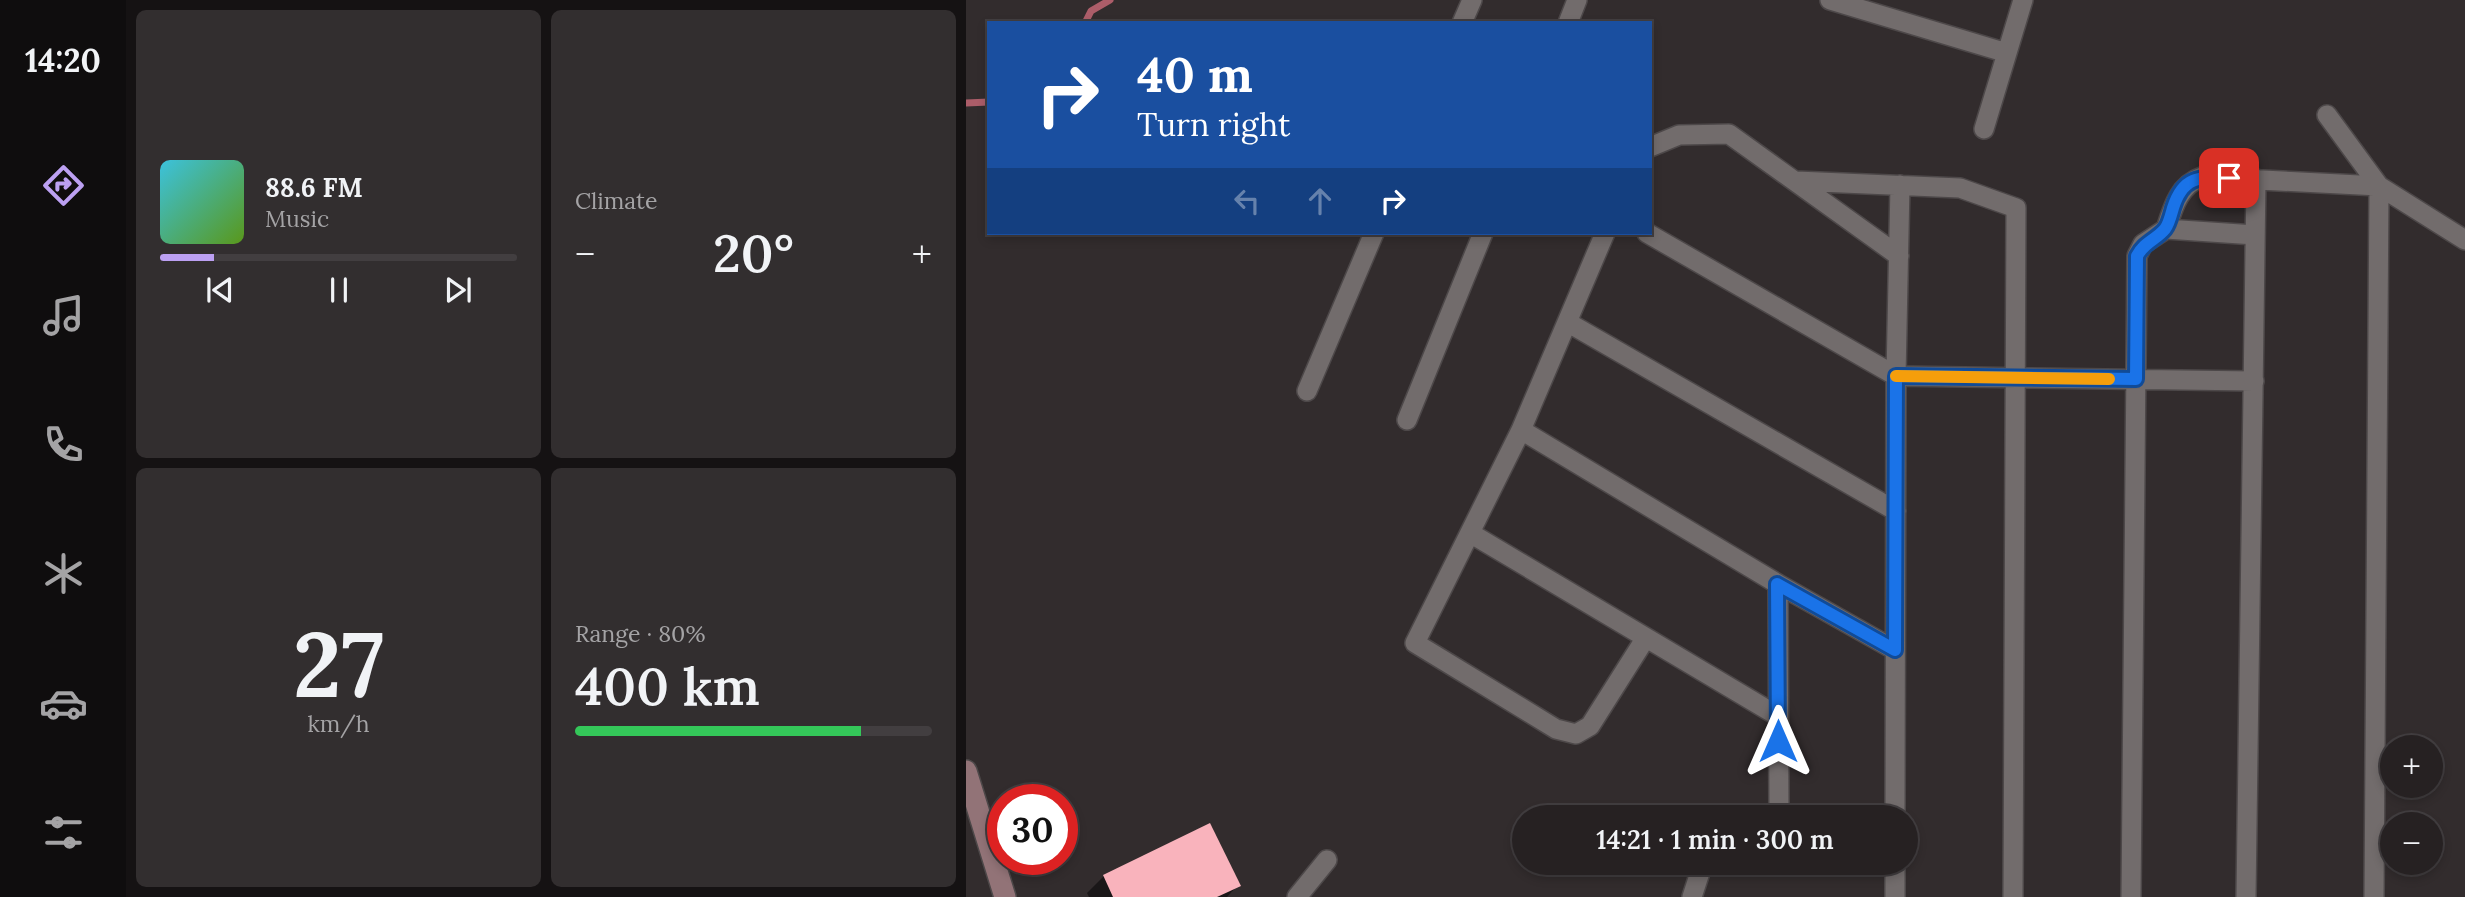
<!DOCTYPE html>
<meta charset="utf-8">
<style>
:root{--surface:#262122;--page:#322e2f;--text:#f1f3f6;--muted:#a4a3a5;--line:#423e40;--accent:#bca0f2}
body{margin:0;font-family:Lora,serif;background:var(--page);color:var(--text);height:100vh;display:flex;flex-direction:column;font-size:26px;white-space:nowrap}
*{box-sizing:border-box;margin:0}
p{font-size:23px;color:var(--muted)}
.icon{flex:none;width:38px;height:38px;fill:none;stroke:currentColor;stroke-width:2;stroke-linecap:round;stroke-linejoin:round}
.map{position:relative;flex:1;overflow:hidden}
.details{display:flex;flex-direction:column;gap:10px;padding:10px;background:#151213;width:840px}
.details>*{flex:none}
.banner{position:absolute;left:21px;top:21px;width:665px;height:214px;border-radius:0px;box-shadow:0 4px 10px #0003,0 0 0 2px var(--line);background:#1a4fa0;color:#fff;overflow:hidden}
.controls{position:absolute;left:1414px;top:735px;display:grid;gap:14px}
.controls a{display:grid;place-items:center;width:63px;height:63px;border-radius:50%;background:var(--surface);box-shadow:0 4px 10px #0003,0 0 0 2px var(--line);font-size:35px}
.speed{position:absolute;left:21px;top:784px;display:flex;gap:14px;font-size:35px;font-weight:700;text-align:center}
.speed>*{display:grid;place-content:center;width:91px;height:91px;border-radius:50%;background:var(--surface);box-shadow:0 4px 10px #0003,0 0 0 2px var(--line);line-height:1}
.speed .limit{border:10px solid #d22;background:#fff;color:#111}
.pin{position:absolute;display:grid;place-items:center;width:60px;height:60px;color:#fff;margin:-30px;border-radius:14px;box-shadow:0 4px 10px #0006}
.me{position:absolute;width:77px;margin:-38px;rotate:0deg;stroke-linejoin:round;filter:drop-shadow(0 0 5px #0008)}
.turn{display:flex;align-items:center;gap:24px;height:147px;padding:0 35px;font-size:32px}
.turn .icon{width:91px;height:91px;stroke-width:2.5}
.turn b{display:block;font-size:49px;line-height:60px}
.lanes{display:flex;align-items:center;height:66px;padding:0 35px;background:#0003;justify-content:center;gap:35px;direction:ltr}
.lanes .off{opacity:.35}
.big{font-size:52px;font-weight:600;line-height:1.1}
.details .widget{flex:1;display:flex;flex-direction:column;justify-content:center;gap:10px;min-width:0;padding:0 24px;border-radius:10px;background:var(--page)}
.details .dial{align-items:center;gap:0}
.dial b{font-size:91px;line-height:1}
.song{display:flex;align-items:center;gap:21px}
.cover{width:84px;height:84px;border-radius:10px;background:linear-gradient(135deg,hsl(190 70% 55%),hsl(90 70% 35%))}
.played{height:7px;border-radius:4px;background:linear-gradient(90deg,var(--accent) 15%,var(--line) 15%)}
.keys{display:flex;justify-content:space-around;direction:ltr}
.heat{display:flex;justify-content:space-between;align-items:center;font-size:38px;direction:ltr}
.charge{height:10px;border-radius:5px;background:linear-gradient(90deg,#34c759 80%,var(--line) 0)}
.details .tiles{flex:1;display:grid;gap:10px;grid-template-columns:repeat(2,1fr)}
.trip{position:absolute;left:546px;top:805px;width:406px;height:70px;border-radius:35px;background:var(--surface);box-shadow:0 4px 10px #0003,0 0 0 2px var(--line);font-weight:600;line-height:70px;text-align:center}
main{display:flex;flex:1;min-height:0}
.tabs{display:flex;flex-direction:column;width:126px;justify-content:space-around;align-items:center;background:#0f0d0e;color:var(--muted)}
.tabs .icon{width:49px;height:49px}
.tabs .active{color:var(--accent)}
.tabs b{font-size:32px;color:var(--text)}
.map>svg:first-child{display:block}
.shadow{fill:#0007}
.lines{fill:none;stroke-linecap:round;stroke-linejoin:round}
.stream{stroke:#ac5d69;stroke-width:7}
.building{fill:#f9b3bc}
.street-casing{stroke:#4d4849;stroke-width:22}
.secondary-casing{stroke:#4d4849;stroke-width:24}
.street{stroke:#726c6c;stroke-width:19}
.secondary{stroke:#927377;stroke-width:21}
.route-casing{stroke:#114b97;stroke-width:18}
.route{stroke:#1a73e8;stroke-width:12}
.slow{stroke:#f59e0b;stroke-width:12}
</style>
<main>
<nav class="tabs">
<b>14:20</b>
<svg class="icon active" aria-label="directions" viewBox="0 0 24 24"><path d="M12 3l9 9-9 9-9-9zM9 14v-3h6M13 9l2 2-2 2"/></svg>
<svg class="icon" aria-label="music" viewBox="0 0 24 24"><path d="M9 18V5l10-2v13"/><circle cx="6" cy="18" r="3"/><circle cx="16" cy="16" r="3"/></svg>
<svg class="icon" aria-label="phone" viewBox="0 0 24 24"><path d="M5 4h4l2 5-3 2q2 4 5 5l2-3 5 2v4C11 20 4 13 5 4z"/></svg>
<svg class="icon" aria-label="climate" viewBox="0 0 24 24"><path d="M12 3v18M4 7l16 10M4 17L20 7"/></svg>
<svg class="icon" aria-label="car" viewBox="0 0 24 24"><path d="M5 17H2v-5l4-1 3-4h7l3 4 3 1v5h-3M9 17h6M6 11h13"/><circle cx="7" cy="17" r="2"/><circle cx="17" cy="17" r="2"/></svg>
<svg class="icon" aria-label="filters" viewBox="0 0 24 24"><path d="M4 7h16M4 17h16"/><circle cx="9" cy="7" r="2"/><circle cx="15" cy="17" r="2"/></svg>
</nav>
<section class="details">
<div class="tiles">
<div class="widget">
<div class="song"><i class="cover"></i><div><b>88.6 FM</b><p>Music</p></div></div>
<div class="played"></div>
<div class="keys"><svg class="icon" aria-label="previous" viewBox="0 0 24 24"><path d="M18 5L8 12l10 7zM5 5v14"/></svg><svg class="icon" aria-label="pause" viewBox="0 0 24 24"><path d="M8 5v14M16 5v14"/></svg><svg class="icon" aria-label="next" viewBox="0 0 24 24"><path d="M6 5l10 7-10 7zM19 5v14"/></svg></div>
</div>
<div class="widget"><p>Climate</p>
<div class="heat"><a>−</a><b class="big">20°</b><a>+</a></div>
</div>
<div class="widget dial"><b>27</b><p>km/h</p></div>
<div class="widget"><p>Range · 80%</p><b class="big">400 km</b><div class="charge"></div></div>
</div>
</section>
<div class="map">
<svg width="1499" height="897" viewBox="0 0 1499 897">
<rect width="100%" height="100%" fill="#322c2d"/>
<path class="shadow" d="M 243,826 L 272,885 L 261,897 L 123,897 L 121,893 L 138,876 Z"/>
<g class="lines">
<path class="stream" d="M 119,23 L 125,11 L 144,0
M 0,103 L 23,102"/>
</g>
<path class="building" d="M 244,823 L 275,886 L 251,897 L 147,897 L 137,875 Z"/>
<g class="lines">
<g class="street-casing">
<path id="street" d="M 864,0 L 1041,53
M 496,23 L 506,0
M 602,23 L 611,0
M 1361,115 L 1413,186 L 1408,897
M 1018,129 L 1057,0
M 684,147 L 713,135 L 763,134 L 933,256
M 830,181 L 994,188 L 1050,208 L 1047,897
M 1200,229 C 1207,207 1213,185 1236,177 L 1413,186 L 1499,240
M 639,233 L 555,430 L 449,643 L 590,729 L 610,734 L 624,726 L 679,639
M 681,233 L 930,376 L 1288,381
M 601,322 L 930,511
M 341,391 L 408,233
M 441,420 L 517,233
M 555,430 L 812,584 L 929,650
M 504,533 L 812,716
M 812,584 L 813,817
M 929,817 L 930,376 L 934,185
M 331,897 L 361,860
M 726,897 L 737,863
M 929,897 L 929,863
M 1165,897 L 1171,256 L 1177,244 L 1200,229 L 1289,235
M 1280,897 L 1290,179"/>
</g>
<g class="secondary-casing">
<path id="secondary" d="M 0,771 L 39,897"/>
</g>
<use href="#street" class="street"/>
<use href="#secondary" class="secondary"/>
</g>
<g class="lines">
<g class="route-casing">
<path id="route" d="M 812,741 L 811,584 L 929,650 L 930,376 L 1170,379 L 1171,256 C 1178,242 1190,240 1199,229 C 1203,224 1205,215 1207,208 C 1217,176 1233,177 1263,178"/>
</g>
<use href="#route" class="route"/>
<path class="slow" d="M 930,376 L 1143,379"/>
</g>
</svg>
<div class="controls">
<a>+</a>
<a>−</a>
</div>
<div class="speed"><div class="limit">30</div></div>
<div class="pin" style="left:1263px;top:178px;background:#d93025"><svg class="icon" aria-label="arrive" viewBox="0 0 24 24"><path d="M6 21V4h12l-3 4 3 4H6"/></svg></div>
<svg class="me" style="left:812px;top:741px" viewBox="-20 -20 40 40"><path d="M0-17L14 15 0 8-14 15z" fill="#1a73e8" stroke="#fff" stroke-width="4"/></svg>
<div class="trip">14:21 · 1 min · 300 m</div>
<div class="banner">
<div class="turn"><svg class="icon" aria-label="right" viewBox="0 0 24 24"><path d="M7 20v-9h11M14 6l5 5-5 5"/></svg><div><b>40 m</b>Turn right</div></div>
<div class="lanes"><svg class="icon off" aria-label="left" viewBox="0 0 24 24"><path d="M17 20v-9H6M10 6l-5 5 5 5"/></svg><svg class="icon off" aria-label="ahead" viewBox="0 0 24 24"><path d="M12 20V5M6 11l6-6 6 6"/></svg><svg class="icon" aria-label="right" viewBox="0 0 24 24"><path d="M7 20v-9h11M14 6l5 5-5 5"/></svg></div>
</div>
</div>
</main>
